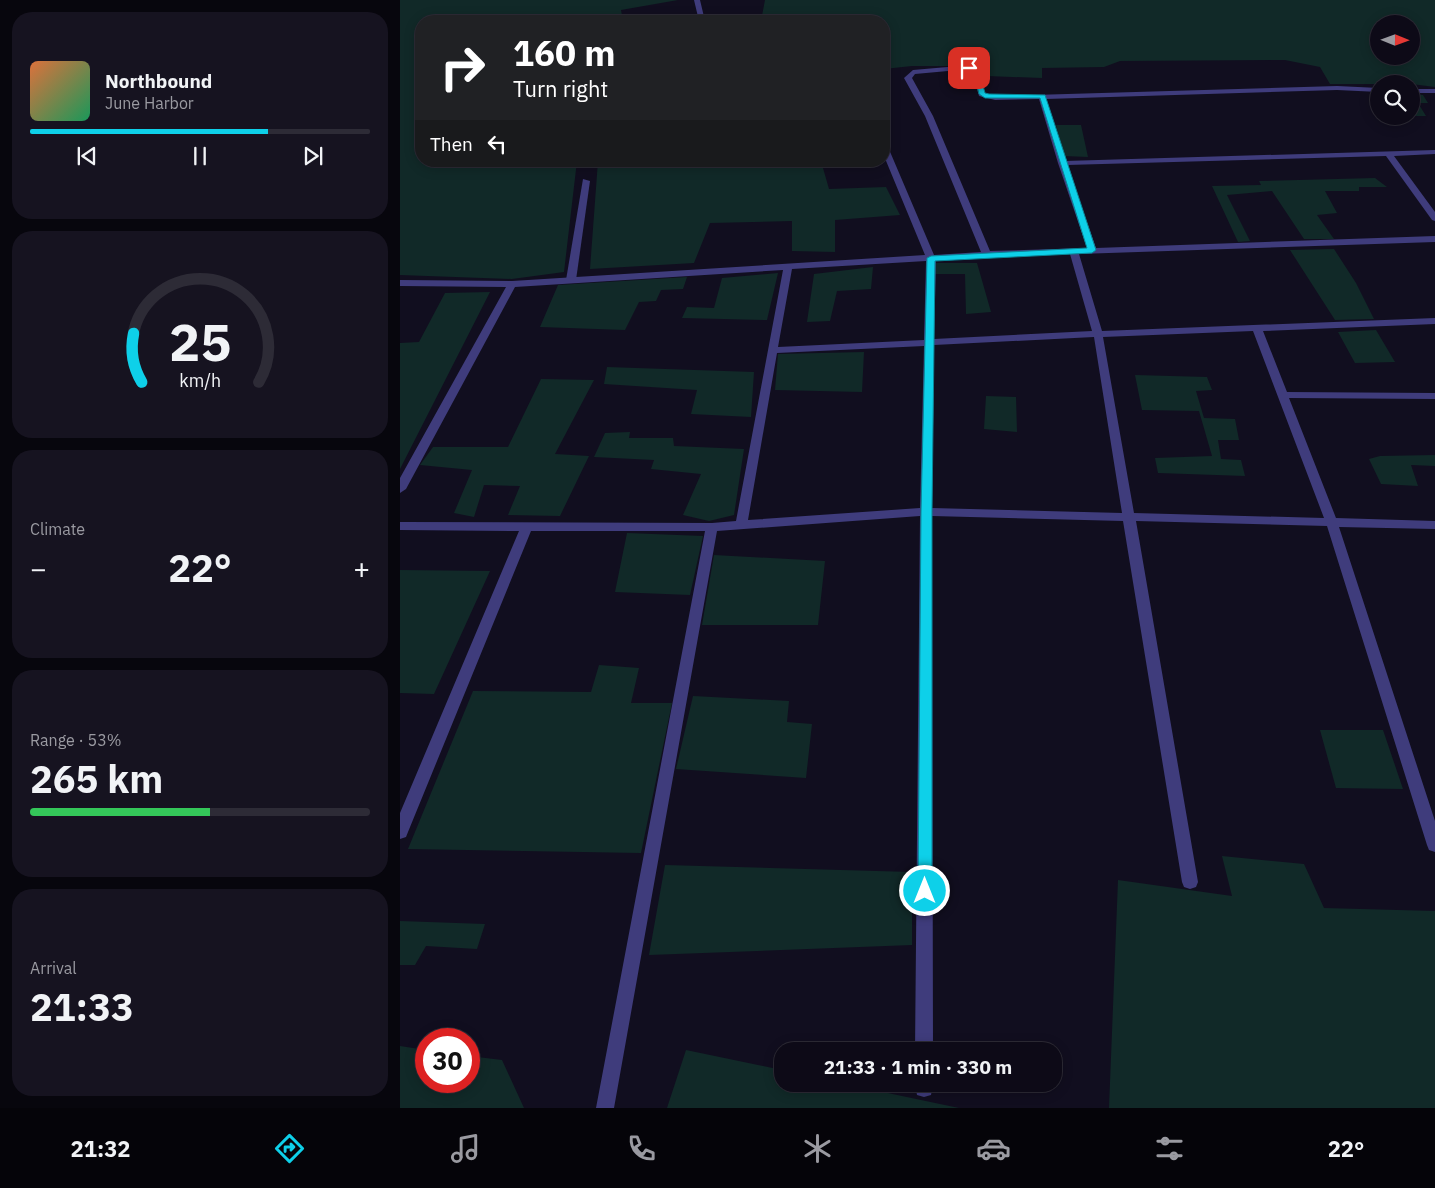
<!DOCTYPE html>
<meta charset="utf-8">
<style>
:root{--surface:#0d0a17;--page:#161320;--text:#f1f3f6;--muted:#9a9aa1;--line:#2d2b36;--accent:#0ed0e9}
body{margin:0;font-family:"IBM Plex Sans",sans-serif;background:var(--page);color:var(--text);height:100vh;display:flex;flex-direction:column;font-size:19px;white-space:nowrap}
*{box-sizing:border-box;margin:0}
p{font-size:16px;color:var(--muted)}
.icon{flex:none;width:28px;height:28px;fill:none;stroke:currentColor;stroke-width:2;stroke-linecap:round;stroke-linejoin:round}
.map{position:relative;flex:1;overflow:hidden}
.sheet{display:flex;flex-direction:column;gap:12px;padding:12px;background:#07060d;width:400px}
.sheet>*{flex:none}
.top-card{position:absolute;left:15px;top:15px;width:475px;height:152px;border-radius:20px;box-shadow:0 2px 12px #0003,0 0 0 1px var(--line);background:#202124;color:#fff;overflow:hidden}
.needle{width:32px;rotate:91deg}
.fabs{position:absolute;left:970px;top:15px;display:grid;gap:10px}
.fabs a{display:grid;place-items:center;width:50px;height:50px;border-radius:50%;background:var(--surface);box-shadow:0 2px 12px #0003,0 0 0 1px var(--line);font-size:25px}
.speed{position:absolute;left:15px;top:1028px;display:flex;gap:10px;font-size:25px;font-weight:700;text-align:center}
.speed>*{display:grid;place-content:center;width:65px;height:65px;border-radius:50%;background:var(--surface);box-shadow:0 2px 12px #0003,0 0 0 1px var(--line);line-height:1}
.speed .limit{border:8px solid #d22;background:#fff;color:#111}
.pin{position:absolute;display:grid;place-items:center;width:42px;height:42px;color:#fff;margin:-21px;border-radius:10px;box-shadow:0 2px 8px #0006}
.me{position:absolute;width:55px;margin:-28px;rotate:0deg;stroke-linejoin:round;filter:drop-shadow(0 0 4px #0008)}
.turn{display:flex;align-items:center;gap:18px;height:105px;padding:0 15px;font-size:22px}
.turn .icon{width:65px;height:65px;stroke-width:2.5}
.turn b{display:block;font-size:35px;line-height:42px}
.then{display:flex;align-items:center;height:48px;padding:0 15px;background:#0003;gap:10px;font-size:19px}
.big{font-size:38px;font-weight:700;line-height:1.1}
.sheet .widget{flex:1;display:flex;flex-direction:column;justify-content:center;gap:8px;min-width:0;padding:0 18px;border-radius:20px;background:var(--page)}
.sheet .dial{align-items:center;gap:0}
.dial svg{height:130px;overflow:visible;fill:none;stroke:var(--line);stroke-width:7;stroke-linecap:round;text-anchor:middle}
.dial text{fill:var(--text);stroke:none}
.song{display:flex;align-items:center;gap:15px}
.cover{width:60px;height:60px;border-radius:8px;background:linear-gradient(135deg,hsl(20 70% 55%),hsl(150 70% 35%))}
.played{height:5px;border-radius:2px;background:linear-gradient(90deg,var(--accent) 70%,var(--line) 70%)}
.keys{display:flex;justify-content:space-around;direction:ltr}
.heat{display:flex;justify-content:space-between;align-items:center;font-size:28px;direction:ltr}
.charge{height:8px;border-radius:4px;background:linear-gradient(90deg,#34c759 53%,var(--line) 0)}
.trip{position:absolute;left:374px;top:1042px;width:288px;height:50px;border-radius:20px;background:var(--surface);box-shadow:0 2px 12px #0003,0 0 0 1px var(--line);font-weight:700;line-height:50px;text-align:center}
.tabs{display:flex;height:80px;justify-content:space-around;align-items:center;background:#050409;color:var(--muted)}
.tabs .icon{width:35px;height:35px}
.tabs .current{color:var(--accent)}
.tabs b{font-size:22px;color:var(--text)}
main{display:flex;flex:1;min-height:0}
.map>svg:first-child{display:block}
.green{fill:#112928;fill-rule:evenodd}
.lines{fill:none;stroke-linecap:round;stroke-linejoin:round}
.service{fill:#3f3c7c;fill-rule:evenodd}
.minor{fill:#3f3c7c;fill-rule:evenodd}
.route{fill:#0ed0e9;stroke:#098797}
</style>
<main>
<section class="sheet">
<div class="widget">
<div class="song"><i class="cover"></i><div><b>Northbound</b><p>June Harbor</p></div></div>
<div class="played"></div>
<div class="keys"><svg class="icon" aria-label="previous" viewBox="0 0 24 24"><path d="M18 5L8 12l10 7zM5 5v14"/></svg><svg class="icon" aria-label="pause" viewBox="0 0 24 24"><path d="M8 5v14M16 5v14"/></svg><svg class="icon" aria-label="next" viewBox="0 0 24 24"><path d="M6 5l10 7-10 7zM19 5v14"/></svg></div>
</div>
<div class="widget dial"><svg viewBox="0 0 100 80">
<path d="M14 69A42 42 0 1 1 86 69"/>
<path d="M14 69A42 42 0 0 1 9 39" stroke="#0ed0e9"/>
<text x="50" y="56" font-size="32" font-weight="700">25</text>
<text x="50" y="72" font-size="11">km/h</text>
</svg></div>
<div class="widget"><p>Climate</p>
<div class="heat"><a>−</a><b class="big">22°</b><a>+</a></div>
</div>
<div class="widget"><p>Range · 53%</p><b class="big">265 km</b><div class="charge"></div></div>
<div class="widget"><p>Arrival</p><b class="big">21:33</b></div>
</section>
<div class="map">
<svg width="1035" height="1108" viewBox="0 0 1035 1108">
<rect width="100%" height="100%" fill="#110e1f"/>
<path class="green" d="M 0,0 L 278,0 L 221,10 L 223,21 L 21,21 L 21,161 L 177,161 L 164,272 L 112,279 L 0,275 Z
M 365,0 L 1035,0 L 1035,87 L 1011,84 L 930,84 L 920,67 L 885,60 L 720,61 L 704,67 L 642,68 L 642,78 L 587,76 L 570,66 L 512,66 L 484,69 L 484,21 L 361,21 ZM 979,24 L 1011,24 L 1011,56 L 979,56 Z
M 1011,94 L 1023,95 L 1028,103 L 1018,103 L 1026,116 L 1011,116 Z
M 656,125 L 681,125 L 688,157 L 664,156 Z
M 198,161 L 421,161 L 429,189 L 486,187 L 500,215 L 435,220 L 435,252 L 392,251 L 392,221 L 310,223 L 294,263 L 190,269 Z
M 975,178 L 987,187 L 959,187 L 959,191 L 925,191 L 937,213 L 917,215 L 934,239 L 904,239 L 872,191 L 827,195 L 850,241 L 838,242 L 812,186 L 861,185 L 859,181 Z
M 934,249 L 956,283 L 974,319 L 935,320 L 890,250 Z
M 535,263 L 577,263 L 591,312 L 566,314 L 565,274 L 535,274 Z
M 473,267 L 471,289 L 437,291 L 430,321 L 407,322 L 414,274 Z
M 378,273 L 367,320 L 282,318 L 287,307 L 314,308 L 322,278 Z
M 287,277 L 283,289 L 261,290 L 256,301 L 239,302 L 225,330 L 140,327 L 158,285 Z
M 90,292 L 0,469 L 0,343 L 19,342 L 45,293 Z
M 976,330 L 995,362 L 955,363 L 938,332 Z
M 464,352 L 462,392 L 375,390 L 378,354 Z
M 207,367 L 354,372 L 351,417 L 291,414 L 297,390 L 204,384 Z
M 735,375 L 807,377 L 812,390 L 796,391 L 804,418 L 835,419 L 839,440 L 818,440 L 821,459 L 841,460 L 845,476 L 758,473 L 755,458 L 812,456 L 799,411 L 742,410 Z
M 141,379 L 194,380 L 155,454 L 189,456 L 160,516 L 108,515 L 120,486 L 84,485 L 74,517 L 54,513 L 72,470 L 20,465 L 33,447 L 108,447 Z
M 586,396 L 616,397 L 617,432 L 584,429 Z
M 230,432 L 229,438 L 273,438 L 274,446 L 344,449 L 334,515 L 309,521 L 283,515 L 301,474 L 251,469 L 254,460 L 194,457 L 205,433 Z
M 1035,455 L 1035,466 L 1011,465 L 1018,486 L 981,484 L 969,459 L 980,456 Z
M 227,533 L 303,536 L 290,595 L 215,592 Z
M 314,555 L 425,561 L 418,625 L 302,625 Z
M 0,570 L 90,571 L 34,694 L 0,693 Z
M 199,665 L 239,668 L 231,703 L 272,703 L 241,853 L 8,849 L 73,691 L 191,692 Z
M 293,696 L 389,701 L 387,722 L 412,724 L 406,778 L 276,769 Z
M 920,730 L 983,730 L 1003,789 L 936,788 Z
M 822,856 L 904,864 L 924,908 L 1035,911 L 1035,1108 L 709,1108 L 718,880 L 832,896 Z
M 265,865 L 512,872 L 512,945 L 249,955 Z
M 0,921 L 85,924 L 77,949 L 26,946 L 15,965 L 0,965 Z
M 0,1046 L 26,1050 L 26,1081 L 69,1081 L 69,1056 L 102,1060 L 124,1108 L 0,1108 Z
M 286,1050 L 382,1070 L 382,1084 L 445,1084 L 559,1108 L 267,1108 Z"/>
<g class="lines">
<path class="service" d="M 183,179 L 190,181 L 176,280 L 171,283 L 166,280 Z"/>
<path class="minor" d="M 294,0 L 300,0 L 305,21 L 299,21 Z
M 559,66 L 577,69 L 585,93 L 595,96 L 937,86 L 979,88 L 979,92 L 937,90 L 646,99 L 665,161 L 1035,150 L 1035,154 L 994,156 L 1035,212 L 1035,221 L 1032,220 L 986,156 L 667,165 L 696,248 L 1035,236 L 1035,242 L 679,254 L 702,331 L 1035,318 L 1035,324 L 863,331 L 887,392 L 1035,393 L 1035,399 L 889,398 L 936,518 L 1035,521 L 1035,529 L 939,527 L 1035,821 L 1035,852 L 1029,850 L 1027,845 L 927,526 L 736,521 L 798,882 L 796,887 L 790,889 L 784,887 L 782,882 L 723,521 L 532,516 L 533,1051 L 515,1051 L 520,516 L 317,531 L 214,1108 L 196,1108 L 305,531 L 131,531 L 8,832 L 6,837 L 0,839 L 0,813 L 119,531 L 0,530 L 0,522 L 312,523 L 336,521 L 383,270 L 115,287 L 6,489 L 0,493 L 0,478 L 106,287 L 0,286 L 0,280 L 112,281 L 525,255 L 484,156 L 484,145 L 488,147 L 534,255 L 581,252 L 525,116 L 504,78 L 513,70 ZM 559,70 L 572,72 L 579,96 L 595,100 L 639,99 L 658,163 L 687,248 L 590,251 L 533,116 L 512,78 L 515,74 ZM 670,254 L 692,331 L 534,339 L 536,260 ZM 526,261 L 524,340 L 378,347 L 392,269 ZM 853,331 L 924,518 L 734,513 L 703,337 ZM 694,337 L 722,513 L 532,508 L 534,345 ZM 524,346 L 520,508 L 348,520 L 377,353 Z
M 1011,89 L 1035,89 L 1035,93 L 1011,93 Z
M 515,1084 L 533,1084 L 531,1095 L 524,1097 L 517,1095 Z"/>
</g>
<path class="route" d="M 569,66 L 579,71 L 585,93 L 589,94 L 645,95 L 696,250 L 692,253 L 535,261 L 532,512 L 532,891 L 530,896 L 525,898 L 520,896 L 518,891 L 521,512 L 527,258 L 531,256 L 687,248 L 640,98 L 585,98 L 579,94 L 574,74 L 566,68 Z"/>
</svg>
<div class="fabs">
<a><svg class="needle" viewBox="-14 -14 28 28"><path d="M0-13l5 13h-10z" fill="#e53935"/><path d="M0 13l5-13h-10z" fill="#9a9aa1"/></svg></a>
<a><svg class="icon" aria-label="search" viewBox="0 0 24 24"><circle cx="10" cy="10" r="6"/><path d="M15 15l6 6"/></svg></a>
</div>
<div class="speed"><div class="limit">30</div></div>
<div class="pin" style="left:569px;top:68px;background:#d93025"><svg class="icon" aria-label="arrive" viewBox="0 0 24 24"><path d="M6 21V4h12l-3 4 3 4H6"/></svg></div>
<svg class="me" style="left:525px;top:891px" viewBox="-20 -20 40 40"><circle r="17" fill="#0ed0e9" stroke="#fff" stroke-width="3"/><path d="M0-11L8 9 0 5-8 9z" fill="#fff"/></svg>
<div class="trip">21:33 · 1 min · 330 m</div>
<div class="top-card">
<div class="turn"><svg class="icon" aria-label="right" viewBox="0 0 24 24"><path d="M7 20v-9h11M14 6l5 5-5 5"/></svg><div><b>160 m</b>Turn right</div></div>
<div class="then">Then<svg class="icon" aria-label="left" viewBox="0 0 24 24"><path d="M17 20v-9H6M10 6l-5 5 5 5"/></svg></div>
</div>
</div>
</main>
<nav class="tabs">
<b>21:32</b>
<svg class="icon current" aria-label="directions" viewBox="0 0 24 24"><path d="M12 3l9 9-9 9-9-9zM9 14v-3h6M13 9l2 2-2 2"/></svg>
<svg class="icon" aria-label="music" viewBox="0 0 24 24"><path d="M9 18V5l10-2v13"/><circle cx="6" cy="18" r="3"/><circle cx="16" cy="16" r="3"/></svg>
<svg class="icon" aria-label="phone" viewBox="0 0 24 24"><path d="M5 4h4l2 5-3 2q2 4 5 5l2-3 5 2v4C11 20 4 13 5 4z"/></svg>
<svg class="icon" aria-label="climate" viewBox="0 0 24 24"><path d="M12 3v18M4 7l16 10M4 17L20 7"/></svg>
<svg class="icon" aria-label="car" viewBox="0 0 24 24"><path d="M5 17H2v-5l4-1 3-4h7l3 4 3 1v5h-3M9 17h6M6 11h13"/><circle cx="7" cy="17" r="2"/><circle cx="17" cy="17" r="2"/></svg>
<svg class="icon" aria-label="filters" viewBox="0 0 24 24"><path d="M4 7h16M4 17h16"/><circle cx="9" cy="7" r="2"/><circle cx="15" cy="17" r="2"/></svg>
<b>22°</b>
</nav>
